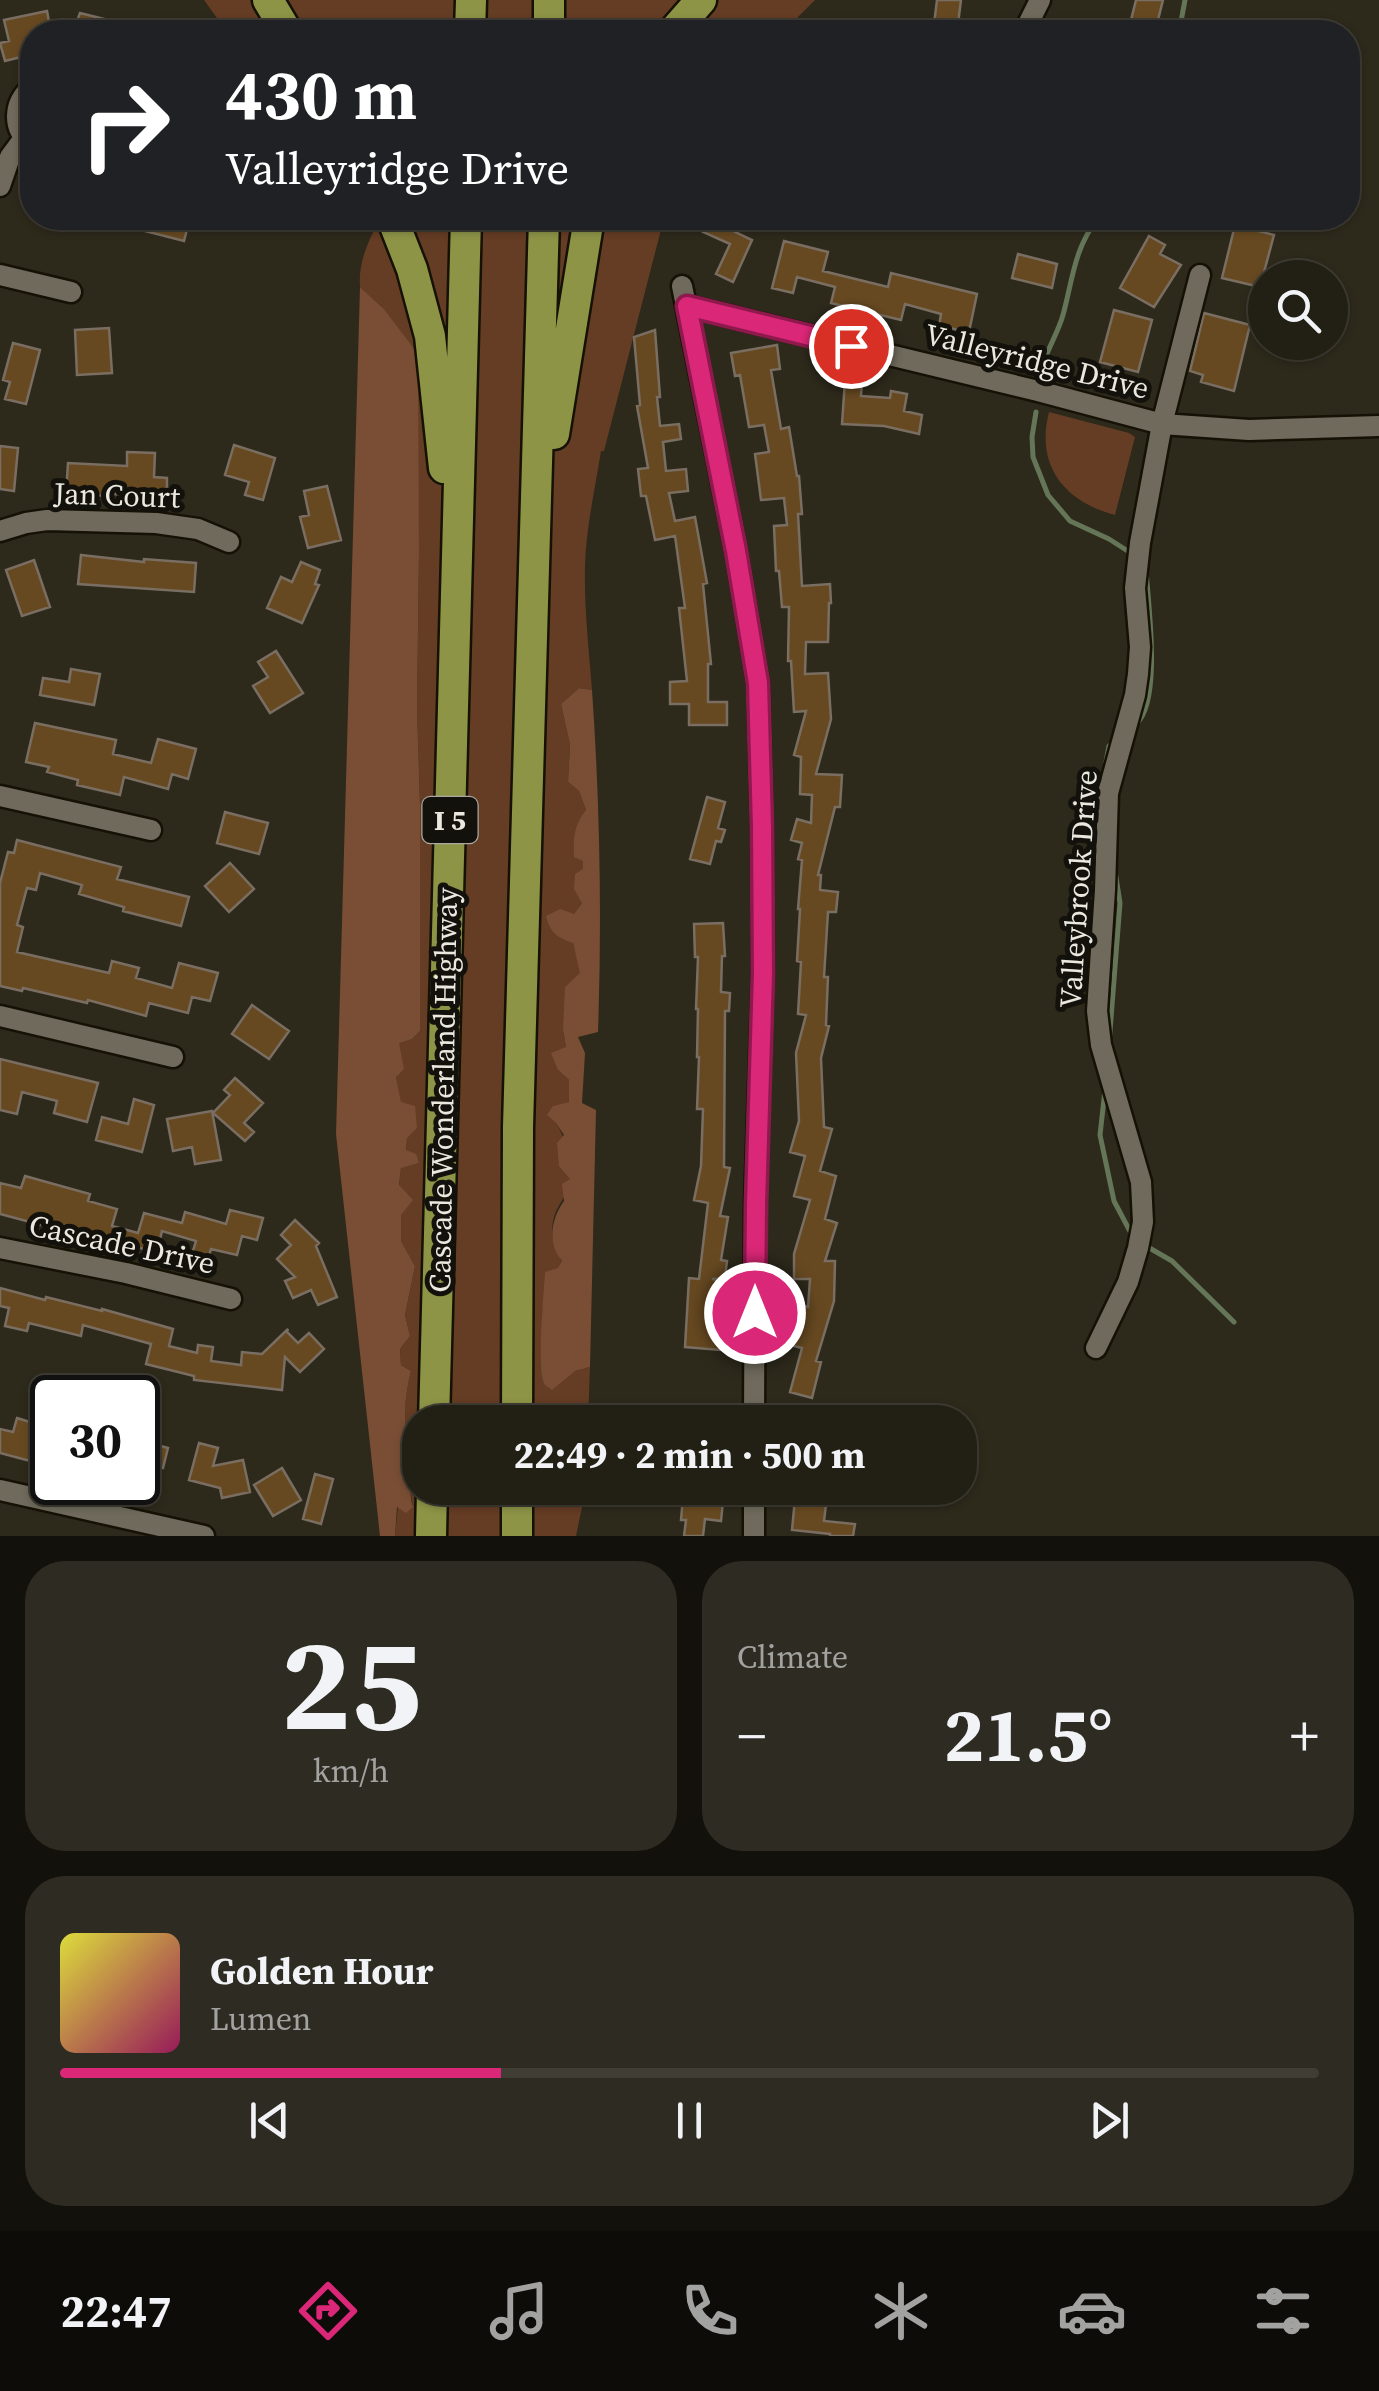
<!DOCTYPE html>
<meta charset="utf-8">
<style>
:root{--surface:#221f14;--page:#2e2c22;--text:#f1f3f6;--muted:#a2a2a0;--line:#3f3d34;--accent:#db2777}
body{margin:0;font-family:"Source Serif 4",serif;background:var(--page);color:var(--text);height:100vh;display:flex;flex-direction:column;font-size:38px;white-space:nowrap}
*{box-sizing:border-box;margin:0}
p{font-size:32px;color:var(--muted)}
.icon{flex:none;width:55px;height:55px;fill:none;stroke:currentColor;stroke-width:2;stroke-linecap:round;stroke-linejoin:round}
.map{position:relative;height:1536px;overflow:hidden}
.side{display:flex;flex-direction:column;gap:25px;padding:25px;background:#13110b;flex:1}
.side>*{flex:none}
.guide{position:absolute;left:20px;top:20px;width:1340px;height:210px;border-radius:40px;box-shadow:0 2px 8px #0004,0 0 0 2px var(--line);background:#202124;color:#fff;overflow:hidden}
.buttons{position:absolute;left:1248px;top:260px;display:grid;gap:20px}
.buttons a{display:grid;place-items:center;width:100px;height:100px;border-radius:50%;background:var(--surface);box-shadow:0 2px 8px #0004,0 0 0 2px var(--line);font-size:50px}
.speed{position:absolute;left:30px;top:1375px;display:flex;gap:20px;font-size:50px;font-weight:700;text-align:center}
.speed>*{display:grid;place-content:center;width:130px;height:130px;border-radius:50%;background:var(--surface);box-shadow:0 2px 8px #0004,0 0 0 2px var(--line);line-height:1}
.speed .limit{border:5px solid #111;border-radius:15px;background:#fff;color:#111}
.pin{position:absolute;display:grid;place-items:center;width:85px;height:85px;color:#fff;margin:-42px;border:5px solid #fff;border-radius:50%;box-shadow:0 2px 10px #0007}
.me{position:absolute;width:110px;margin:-55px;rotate:0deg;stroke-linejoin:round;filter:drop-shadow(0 0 8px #0008)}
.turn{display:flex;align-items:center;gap:35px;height:210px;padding:0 40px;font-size:45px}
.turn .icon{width:130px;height:130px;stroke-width:2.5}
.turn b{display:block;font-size:70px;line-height:85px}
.big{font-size:75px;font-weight:700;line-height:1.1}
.side .widget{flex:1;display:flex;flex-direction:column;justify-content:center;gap:15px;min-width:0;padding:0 35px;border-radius:40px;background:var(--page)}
.side .dial{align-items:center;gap:0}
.dial b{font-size:130px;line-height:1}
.song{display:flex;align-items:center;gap:30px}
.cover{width:120px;height:120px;border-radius:15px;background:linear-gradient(135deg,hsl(60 70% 55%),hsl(330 70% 35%))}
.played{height:10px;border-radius:5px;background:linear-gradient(90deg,var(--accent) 35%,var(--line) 35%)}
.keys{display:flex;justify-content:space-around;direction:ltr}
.heat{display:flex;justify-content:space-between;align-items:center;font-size:55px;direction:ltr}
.side .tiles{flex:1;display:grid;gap:25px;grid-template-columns:1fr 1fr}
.widget:last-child{grid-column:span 2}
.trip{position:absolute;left:402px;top:1405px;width:575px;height:100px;border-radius:40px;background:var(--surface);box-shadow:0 2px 8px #0004,0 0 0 2px var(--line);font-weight:700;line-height:100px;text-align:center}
.tabs{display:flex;height:160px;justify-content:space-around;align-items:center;background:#0e0c08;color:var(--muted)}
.tabs .icon{width:70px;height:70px}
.tabs .active{color:var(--accent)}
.tabs b{font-size:45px;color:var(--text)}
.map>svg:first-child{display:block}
.green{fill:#653c24}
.forest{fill:#794e35}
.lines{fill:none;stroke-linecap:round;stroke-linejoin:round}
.stream{stroke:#657557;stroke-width:5}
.building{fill:#674921;stroke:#796e61;stroke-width:2.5}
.minor-casing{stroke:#151105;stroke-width:25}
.highway-casing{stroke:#151105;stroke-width:35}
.minor{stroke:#6f6a5b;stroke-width:20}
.highway{stroke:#8d9446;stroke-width:30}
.route-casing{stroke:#8e194d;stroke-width:25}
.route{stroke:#db2777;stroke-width:18}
.labels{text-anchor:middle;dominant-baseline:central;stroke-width:10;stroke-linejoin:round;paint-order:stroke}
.shield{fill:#13110c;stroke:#aaa8a0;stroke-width:2.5}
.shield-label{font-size:28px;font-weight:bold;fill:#eae8df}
.street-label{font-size:30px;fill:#eae8df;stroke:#13110c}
</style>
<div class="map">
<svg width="1379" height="1536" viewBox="0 0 1379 1536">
<rect width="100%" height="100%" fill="#2d291b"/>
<path class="green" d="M 204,0 L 815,0 L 783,32 L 227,32 Z
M 377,218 L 664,218 L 604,451 L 601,451 C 595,489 586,528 585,566 C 584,608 589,649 592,690 L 579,688 L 561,704 L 570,745 L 568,782 L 579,791 L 586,810 L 582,903 L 574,914 L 573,943 L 581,973 L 563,1030 L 566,1047 L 558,1070 L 569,1080 L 570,1102 L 556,1123 C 565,1137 571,1159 571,1177 C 570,1192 560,1201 555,1214 C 550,1228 551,1249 562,1259 L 542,1310 L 542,1372 L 575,1371 L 590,1367 L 588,1422 L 420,1422 L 420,1488 L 586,1488 L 576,1536 L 395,1536 L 398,1506 L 413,1507 L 402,1444 L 407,1434 C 403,1414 406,1391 411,1371 L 401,1365 L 400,1349 L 410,1336 L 405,1315 L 415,1266 L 401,1241 L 399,1186 L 401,1167 L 419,1163 L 406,1150 L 407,1138 L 396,1077 L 399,1042 L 412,1039 L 420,1031 L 420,805 L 417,710 L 419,550 L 417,457 L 383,308 L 360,287 C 358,263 368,241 379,221 Z
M 1049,412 L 1129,433 L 1135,437 L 1115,515 C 1065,502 1035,466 1049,412 Z"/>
<path class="forest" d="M 360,287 L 383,308 L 418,354 L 419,550 L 417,710 L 420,805 L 420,1031 L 412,1039 L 399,1043 L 404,1069 L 396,1077 L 401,1102 L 415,1106 L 417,1128 L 407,1138 L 406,1150 L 416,1154 L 419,1163 L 401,1168 L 399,1185 L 413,1200 L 401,1215 L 401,1241 L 415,1266 L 405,1315 L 410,1336 L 400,1349 L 401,1365 L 411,1371 C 406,1391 403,1413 407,1434 L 402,1444 C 415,1462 407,1486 413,1507 L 406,1513 L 397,1507 L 395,1536 L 380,1536 L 336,1134 Z
M 579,688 L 592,690 C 600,804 602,918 598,1032 L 578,1037 L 585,1053 L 582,1103 L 596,1110 L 590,1367 L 575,1371 L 552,1390 C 550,1388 547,1387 545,1385 C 536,1373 544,1291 545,1272 L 558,1268 L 562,1260 C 546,1244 552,1217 564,1201 L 562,1184 L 570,1179 L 559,1166 L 557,1143 L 564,1135 L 556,1123 L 547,1115 L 553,1106 L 569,1102 L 569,1080 L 558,1070 L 551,1053 L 566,1047 L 563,1030 L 565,987 L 580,973 L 573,943 C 558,938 550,933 546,916 L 560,909 L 574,914 L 582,903 L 574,889 L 575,874 L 583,869 L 583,861 L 574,857 C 573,839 574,825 586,810 L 579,791 L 568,782 L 570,745 L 561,704 Z"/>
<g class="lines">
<path class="stream" d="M 1179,32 L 1185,0
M 1040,375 C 1044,354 1057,336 1063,315 C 1073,278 1074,249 1098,218
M 1036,412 L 1032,437 L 1033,457 L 1048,495 L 1070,521 L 1109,539 L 1134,555
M 1136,724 C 1162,702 1148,603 1146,570
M 1106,762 L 1109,746 L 1116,741
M 1109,1044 L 1120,903 L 1115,871
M 1105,1090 L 1100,1135 L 1114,1201 L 1133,1237
M 1146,1246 L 1172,1261 L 1234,1322"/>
</g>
<path class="building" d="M 937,0 L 961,0 L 957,32 L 933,32 Z
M 1136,0 L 1163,0 L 1155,32 L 1128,32 Z
M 47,11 L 51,32 L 32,32 L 32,46 L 23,48 L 25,56 L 5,61 L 0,43 L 9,41 L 4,20 Z
M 80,13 L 116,22 L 113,32 L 94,32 L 75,26 Z
M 110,218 L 190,218 L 184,241 L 110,222 Z
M 710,218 L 727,218 L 739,223 L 735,232 L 752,240 L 733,282 L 716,274 L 730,244 L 703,232 Z
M 1235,225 L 1274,235 L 1260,287 L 1222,278 Z
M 1149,236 L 1165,245 L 1160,254 L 1181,265 L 1154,307 L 1120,288 Z
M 784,241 L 828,252 L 823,271 L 888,287 L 891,273 L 977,294 L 969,332 L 939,326 L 941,314 L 905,304 L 901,320 L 831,303 L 835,287 L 797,277 L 793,293 L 772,288 Z
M 1018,254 L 1057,264 L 1052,288 L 1012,278 Z
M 1114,310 L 1152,320 L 1138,372 L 1100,362 Z
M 1204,313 L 1250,325 L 1234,391 L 1201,382 L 1203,375 L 1190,371 Z
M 109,328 L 112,373 L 77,375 L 75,330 Z
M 655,330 L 660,397 L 657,397 L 660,426 L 679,424 L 681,439 L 663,442 L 666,471 L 686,469 L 688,491 L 669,493 L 675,521 L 695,517 L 707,583 L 703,584 L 711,664 L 708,664 L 708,702 L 727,702 L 727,725 L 689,725 L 689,704 L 670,704 L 670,682 L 687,681 L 679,608 L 685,608 L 675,536 L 655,540 L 646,496 L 641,496 L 638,469 L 648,468 L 637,406 L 640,405 L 634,337 Z
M 13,343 L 40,350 L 26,404 L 5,399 L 10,382 L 3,380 Z
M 777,345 L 780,369 L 771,370 L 781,429 L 789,427 L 797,476 L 799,476 L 802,514 L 798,514 L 802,586 L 830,584 L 831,603 L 829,603 L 828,642 L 806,642 L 805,674 L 828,673 L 831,719 L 816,774 L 842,775 L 840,807 L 835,807 L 818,875 L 821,875 L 820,890 L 838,892 L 836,912 L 828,912 L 824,977 L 828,977 L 826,1025 L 829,1026 L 821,1058 L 824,1127 L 832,1129 L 820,1171 L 836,1176 L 825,1219 L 837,1223 L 825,1261 L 835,1261 L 834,1301 L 816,1361 L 821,1362 L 812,1398 L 790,1392 L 802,1348 L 790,1345 L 802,1305 L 808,1307 L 810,1279 L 794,1279 L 794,1254 L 810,1200 L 794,1196 L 805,1156 L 790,1152 L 799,1121 L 796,1053 L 806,1015 L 798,1014 L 801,962 L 797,961 L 800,909 L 798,909 L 802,860 L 798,859 L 802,843 L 791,840 L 797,819 L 811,823 L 812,795 L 800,794 L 801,757 L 794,755 L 806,711 L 794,712 L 791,661 L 788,661 L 789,607 L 782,607 L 779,571 L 776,571 L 774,526 L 787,525 L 784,498 L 761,500 L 755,454 L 769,452 L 764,425 L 749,427 L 740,375 L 735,376 L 731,353 Z
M 845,380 L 862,381 L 861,396 L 890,398 L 891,391 L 907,394 L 904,411 L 922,415 L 919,434 L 884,426 L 842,424 Z
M 234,445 L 275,458 L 263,500 L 245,495 L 249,482 L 225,475 Z
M 0,446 L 18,448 L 14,491 L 0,489 Z
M 127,452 L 155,453 L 154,477 L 167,478 L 167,495 L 106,494 L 106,496 L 66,493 L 68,463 L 127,466 Z
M 327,486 L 341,540 L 308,548 L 300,517 L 309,515 L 304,491 Z
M 81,555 L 144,562 L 144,559 L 196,563 L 194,592 L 78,584 Z
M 34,560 L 50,607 L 22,616 L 6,570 Z
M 301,562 L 320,570 L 315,584 L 319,585 L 302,623 L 267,608 L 281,577 L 292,582 Z
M 276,651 L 303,693 L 270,713 L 253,686 L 268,677 L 258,662 Z
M 71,669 L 100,674 L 94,705 L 40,695 L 43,678 L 69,682 Z
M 35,723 L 116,740 L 113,754 L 151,763 L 158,739 L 196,749 L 188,779 L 172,774 L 168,789 L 124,777 L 120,795 L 77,785 L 78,780 L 47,772 L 49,767 L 26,762 Z
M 707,797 L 725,802 L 718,828 L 725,830 L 721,842 L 716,841 L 710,864 L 690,859 Z
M 225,812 L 268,823 L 259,854 L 217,843 Z
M 17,840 L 121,867 L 117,879 L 189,897 L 181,926 L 123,911 L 124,907 L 79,894 L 82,885 L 40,873 L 36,890 L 27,888 L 17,925 L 23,927 L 17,952 L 109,973 L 112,961 L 139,968 L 136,978 L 172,988 L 179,963 L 218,973 L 210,1001 L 192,997 L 188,1013 L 149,1003 L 146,1016 L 88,1000 L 87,1003 L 23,988 L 22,991 L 0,986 L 0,883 L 8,852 L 14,853 Z
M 230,863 L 254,889 L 229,912 L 205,886 Z
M 723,923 L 725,956 L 722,956 L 721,992 L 730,993 L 729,1011 L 725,1011 L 724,1167 L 730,1168 L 720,1216 L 728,1217 L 721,1260 L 727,1261 L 725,1278 L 712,1279 L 724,1282 L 720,1350 L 685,1347 L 689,1278 L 699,1279 L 708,1203 L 694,1200 L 701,1166 L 703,1109 L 697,1109 L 699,1057 L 697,1057 L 698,1009 L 696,1009 L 698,957 L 695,957 L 694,924 Z
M 252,1005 L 289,1031 L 269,1059 L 232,1034 Z
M 0,1059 L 98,1083 L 87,1122 L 54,1113 L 57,1101 L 22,1092 L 17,1114 L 0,1110 Z
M 235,1078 L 263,1103 L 244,1123 L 254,1132 L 245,1141 L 213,1113 L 230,1095 L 224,1090 Z
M 134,1099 L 154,1105 L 142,1152 L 96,1140 L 102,1117 L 128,1124 Z
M 212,1111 L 221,1160 L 195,1164 L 192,1147 L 173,1151 L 167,1119 Z
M 25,1176 L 90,1194 L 88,1201 L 117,1209 L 112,1226 L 138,1233 L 144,1213 L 182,1223 L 185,1212 L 226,1224 L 230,1210 L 263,1218 L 257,1240 L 242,1236 L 237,1255 L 211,1249 L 208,1259 L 192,1254 L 196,1241 L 162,1231 L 157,1253 L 58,1224 L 56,1229 L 0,1214 L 0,1183 L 21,1188 Z
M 295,1220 L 319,1243 L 316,1246 L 337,1297 L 318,1305 L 311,1290 L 293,1298 L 285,1281 L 295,1277 L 277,1259 L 291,1245 L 281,1235 Z
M 0,1288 L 45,1300 L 46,1297 L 102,1311 L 102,1309 L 173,1329 L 169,1346 L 197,1353 L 198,1345 L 213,1347 L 211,1361 L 241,1365 L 242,1352 L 262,1354 L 288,1329 L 287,1332 L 298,1343 L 309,1333 L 324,1349 L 300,1372 L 285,1357 L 282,1390 L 194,1380 L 194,1376 L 146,1364 L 151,1344 L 83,1325 L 81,1336 L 29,1323 L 27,1331 L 5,1326 L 9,1308 L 0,1306 Z
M 17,1418 L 52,1429 L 52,1452 L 33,1448 L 30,1461 L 0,1453 L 0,1429 L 13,1432 Z
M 138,1440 L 168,1448 L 163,1468 L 138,1461 Z
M 199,1443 L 218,1448 L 213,1466 L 243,1460 L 250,1492 L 222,1498 L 220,1488 L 189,1480 Z
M 282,1468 L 301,1500 L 273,1516 L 254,1485 Z
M 315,1474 L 333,1479 L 321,1524 L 303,1519 Z
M 796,1488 L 828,1488 L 824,1521 L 855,1524 L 853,1536 L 830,1536 L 830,1534 L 792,1530 Z
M 683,1497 L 723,1501 L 721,1521 L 705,1519 L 703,1536 L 684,1536 L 686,1520 L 681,1520 Z"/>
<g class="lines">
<g class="minor-casing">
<path id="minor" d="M 1024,32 L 1040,0
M 32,87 C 13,103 11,129 32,144
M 0,186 L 10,157 L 24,138
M 0,275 L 71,292
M 682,286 L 736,551 L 758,683 L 762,827 L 763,973 L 755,1204 L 754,1422
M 687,306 L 1038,391 L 1162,424 L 1249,430 L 1379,426
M 0,531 L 26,523 L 47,520 L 156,523 L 198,529 L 229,542
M 0,796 L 151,830
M 0,1016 L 173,1057
M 0,1248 L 126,1273 L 231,1299
M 1096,1348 L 1128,1282 L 1138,1248 L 1143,1222 L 1141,1182 L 1101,1045 L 1097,1011 L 1105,890 L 1108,793 L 1135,695 L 1138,674 L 1140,647 L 1135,588 L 1140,543 L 1162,424 L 1200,275
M 0,1490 L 204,1536
M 754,1536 L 754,1488"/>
</g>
<g class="highway-casing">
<path id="highway" d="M 268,0 L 287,32
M 470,32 L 471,0
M 549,32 L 549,0
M 673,32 L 701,0
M 392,218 L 412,269 L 430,336 L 444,468
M 554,434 L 589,218
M 434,1422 L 466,218
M 517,1422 L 518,1127 L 544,218
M 431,1536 L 432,1488
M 517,1536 L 517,1488"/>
</g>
<use href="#minor" class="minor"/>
<use href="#highway" class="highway"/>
</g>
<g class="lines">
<g class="route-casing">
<path id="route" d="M 755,1313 L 756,1204 L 763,974 L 762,827 L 758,683 L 736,551 L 687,306 L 851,346"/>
</g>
<use href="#route" class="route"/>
</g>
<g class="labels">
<rect class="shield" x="422.5" y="797" width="55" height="46" rx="8"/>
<g class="shield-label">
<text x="450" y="820">I 5</text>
</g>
<g class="street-label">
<text transform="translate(1037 361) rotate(14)">Valleyridge Drive</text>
<text transform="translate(117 495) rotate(2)">Jan Court</text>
<text transform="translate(1078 889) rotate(-86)">Valleybrook Drive</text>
<text transform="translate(443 1090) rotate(-89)">Cascade Wonderland Highway</text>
<text transform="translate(122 1244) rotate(12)">Cascade Drive</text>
</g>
</g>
</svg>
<div class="buttons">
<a><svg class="icon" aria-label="search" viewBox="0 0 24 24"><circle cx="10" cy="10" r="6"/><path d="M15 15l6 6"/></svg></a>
</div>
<div class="speed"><div class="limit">30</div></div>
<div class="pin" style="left:851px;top:346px;background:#d93025"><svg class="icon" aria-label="arrive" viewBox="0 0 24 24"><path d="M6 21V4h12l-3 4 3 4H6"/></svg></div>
<svg class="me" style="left:755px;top:1313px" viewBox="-20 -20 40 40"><circle r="17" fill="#db2777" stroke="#fff" stroke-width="3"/><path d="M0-11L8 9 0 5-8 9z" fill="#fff"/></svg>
<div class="trip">22:49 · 2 min · 500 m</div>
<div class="guide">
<div class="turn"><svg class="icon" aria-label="right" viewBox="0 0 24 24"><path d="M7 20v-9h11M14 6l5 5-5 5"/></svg><div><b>430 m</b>Valleyridge Drive</div></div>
</div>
</div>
<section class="side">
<div class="tiles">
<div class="widget dial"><b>25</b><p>km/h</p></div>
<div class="widget"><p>Climate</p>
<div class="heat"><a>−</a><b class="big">21.5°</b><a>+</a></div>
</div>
<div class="widget">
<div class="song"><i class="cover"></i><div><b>Golden Hour</b><p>Lumen</p></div></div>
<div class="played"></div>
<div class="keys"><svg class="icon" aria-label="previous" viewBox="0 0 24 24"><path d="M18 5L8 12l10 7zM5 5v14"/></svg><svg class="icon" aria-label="pause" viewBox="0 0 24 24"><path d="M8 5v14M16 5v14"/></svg><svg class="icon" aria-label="next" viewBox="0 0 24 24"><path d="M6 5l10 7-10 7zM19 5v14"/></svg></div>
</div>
</div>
</section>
<nav class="tabs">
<b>22:47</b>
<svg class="icon active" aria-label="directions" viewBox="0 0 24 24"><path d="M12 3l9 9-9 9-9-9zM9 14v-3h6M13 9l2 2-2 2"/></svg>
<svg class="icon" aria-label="music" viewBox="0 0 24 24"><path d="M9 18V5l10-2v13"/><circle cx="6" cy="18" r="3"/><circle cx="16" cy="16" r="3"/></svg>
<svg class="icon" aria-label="phone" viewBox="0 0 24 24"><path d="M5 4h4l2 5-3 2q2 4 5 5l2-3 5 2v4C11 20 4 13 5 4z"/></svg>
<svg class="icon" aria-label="climate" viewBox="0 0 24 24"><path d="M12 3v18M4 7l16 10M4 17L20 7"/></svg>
<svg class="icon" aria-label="car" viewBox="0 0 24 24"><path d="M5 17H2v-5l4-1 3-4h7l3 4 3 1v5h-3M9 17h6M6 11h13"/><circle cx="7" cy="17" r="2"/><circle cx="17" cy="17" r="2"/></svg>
<svg class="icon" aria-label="filters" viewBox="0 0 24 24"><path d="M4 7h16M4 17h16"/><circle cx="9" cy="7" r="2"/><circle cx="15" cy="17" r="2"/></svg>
</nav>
